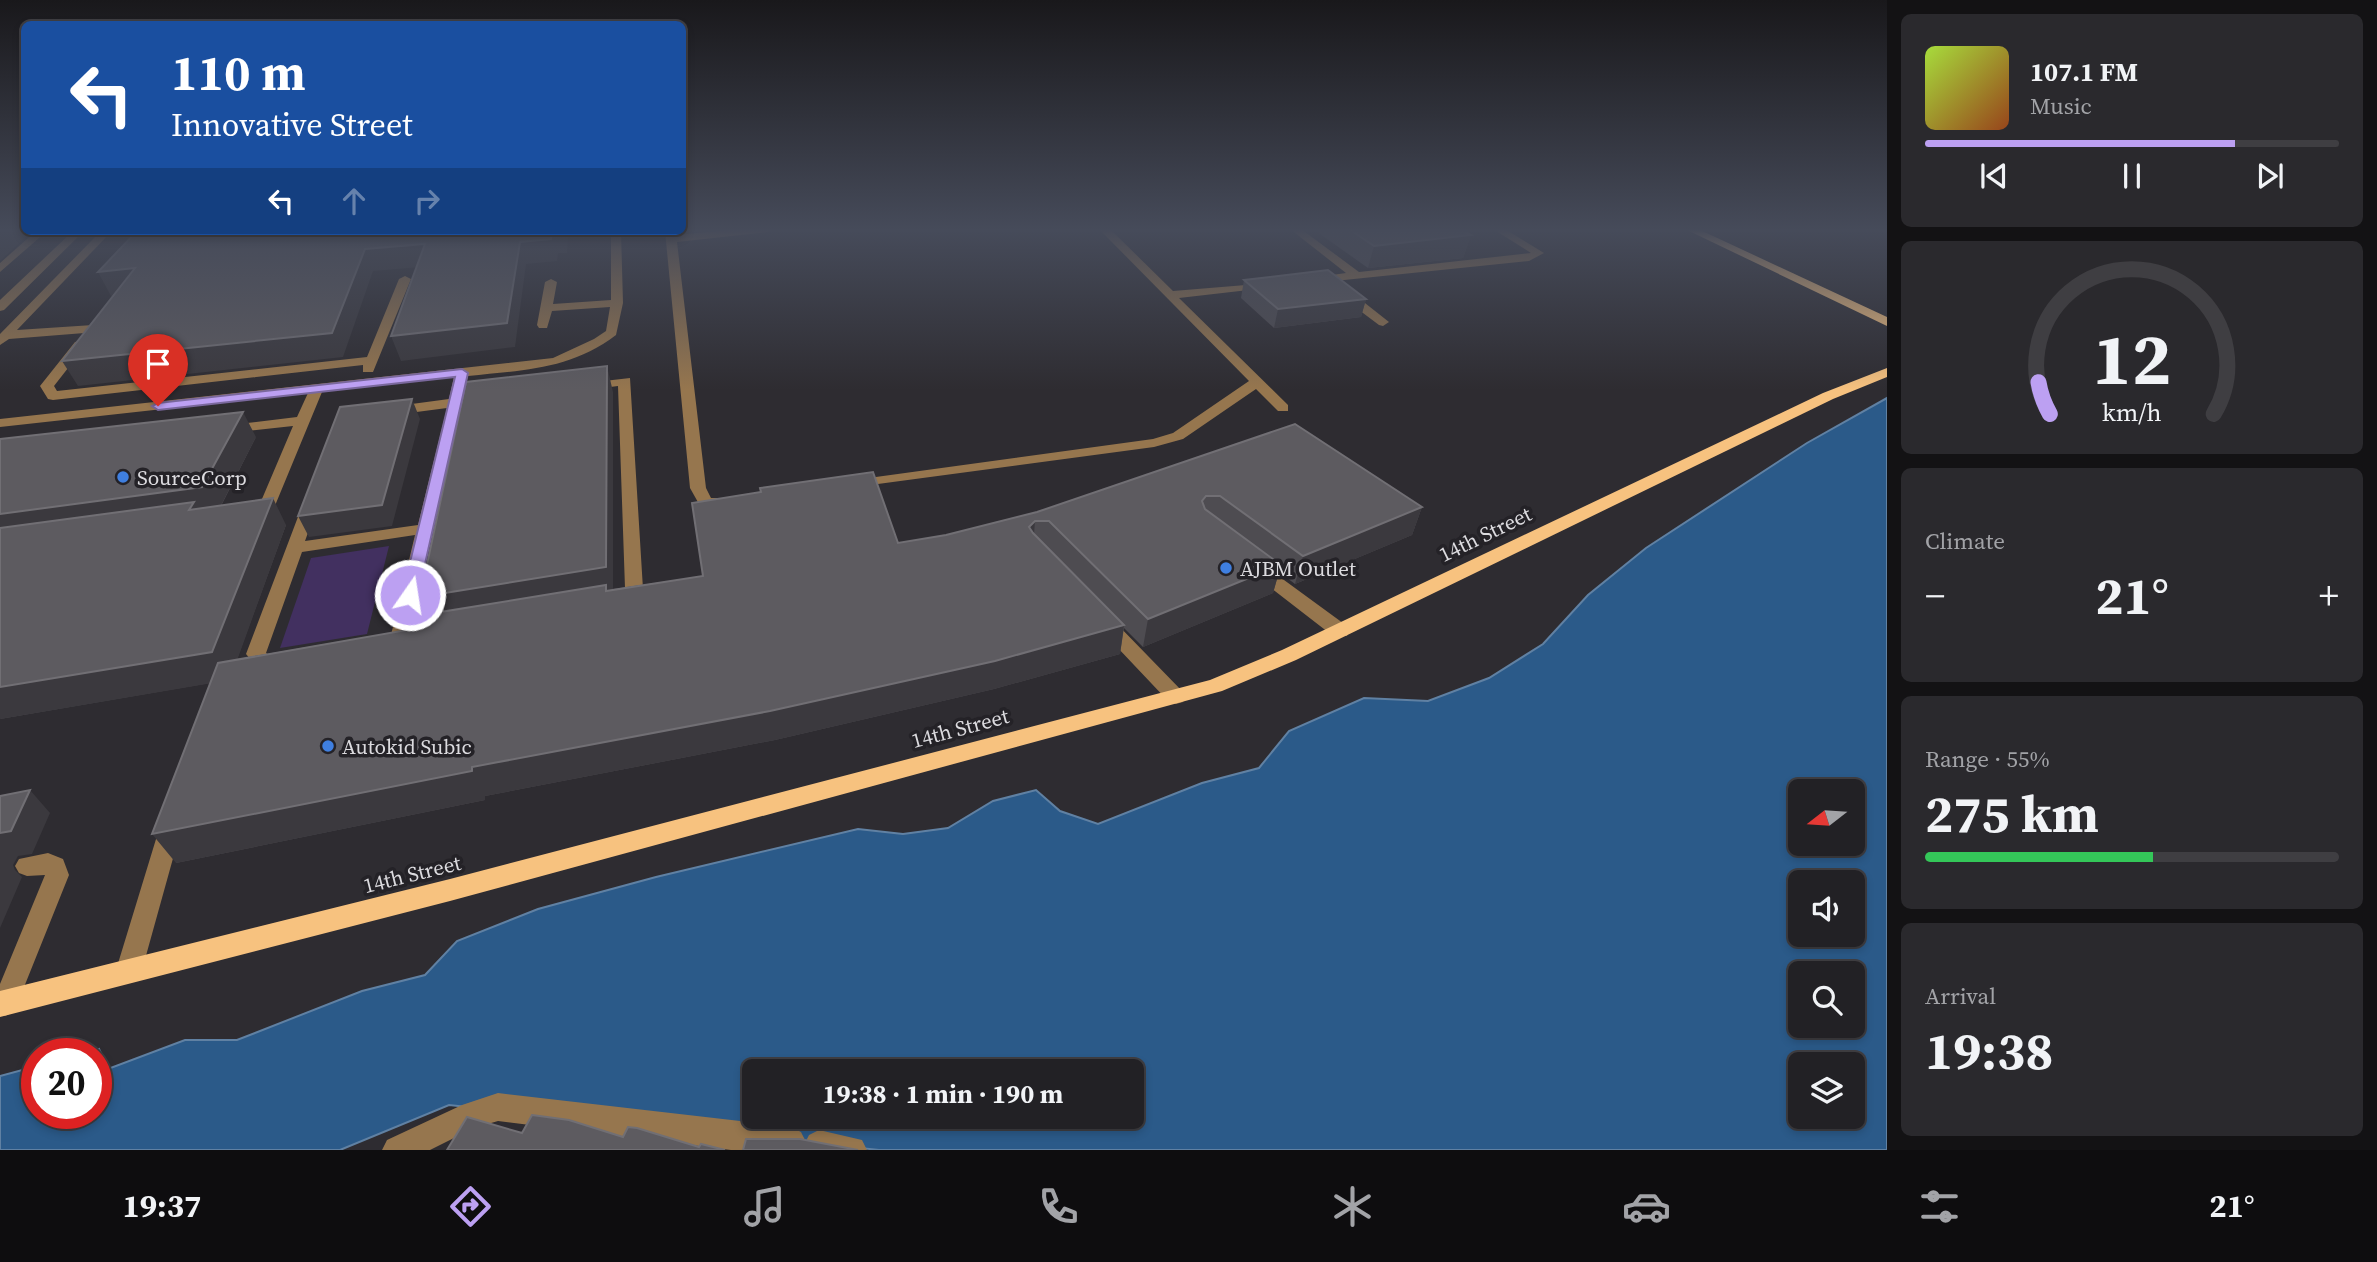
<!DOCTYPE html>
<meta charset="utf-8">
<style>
:root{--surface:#222125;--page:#2a292d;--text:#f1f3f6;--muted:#a2a3a7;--line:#3f3e42;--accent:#bca0f2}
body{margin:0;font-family:"Source Serif 4",serif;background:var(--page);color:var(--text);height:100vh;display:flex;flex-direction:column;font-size:26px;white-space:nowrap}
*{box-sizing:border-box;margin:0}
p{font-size:23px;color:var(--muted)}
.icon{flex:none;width:38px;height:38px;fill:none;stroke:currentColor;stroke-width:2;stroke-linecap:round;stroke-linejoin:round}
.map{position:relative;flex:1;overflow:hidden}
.sheet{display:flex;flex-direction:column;gap:14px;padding:14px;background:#131214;width:490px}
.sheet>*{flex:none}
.hud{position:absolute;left:21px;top:21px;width:665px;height:214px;border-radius:10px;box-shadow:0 4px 10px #0003,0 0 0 2px var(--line);background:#1a4fa0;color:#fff;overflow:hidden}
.needle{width:46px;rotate:253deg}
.controls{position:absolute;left:1788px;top:779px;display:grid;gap:14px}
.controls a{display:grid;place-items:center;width:77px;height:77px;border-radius:10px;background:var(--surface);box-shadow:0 4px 10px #0003,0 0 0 2px var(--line);font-size:35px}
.speed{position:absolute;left:21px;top:1038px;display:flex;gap:14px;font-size:35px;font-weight:700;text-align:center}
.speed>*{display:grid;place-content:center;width:91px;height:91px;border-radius:50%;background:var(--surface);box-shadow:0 4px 10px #0003,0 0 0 2px var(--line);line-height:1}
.speed .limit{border:10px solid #d22;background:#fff;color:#111}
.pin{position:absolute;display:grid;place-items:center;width:60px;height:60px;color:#fff;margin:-72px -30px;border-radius:50% 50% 50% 0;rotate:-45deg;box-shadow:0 0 7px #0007}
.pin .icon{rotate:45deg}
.me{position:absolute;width:77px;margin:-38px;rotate:13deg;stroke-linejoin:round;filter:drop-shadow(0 0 5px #0008)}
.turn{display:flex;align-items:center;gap:24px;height:147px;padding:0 35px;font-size:32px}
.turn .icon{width:91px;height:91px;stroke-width:2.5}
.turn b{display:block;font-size:49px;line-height:60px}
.lanes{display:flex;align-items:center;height:66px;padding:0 35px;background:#0003;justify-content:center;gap:35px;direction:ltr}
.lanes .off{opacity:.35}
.big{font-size:52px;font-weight:700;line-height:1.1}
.sheet .tile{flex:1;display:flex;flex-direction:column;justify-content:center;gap:10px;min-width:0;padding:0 24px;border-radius:10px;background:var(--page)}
.sheet .dial{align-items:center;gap:0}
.dial svg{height:182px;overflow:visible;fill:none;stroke:var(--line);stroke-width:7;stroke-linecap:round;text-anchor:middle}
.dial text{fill:var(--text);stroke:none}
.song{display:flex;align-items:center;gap:21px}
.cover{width:84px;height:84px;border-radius:10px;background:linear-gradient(135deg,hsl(80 70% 55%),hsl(20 70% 35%))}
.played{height:7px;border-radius:4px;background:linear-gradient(90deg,var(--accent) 75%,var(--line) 75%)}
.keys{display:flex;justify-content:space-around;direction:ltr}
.heat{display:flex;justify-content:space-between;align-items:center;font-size:38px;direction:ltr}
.charge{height:10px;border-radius:5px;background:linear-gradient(90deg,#34c759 55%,var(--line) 0)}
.trip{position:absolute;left:742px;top:1059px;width:402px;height:70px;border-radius:10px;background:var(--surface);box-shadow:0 4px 10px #0003,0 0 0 2px var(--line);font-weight:700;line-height:70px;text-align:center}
.dock{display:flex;height:112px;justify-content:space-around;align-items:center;background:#0e0d0f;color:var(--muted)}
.dock .icon{width:49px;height:49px}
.dock .current{color:var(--accent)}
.dock b{font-size:32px;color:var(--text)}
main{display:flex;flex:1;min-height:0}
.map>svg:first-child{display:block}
.green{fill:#423060}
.water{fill:#2b5a89;stroke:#6081a3;stroke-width:2;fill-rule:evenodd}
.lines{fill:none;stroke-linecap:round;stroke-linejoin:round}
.minor{fill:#96764e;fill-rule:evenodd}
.major{fill:#f7c27f;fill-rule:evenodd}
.wall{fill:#4e4c51}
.shaded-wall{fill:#3b393e}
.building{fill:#5d5b60;stroke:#716f74;stroke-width:2}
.route{fill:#bca0f2;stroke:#7a689d;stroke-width:2}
.shop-dot{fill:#3f7fe0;stroke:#242227;stroke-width:2.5}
.labels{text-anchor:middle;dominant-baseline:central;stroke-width:7;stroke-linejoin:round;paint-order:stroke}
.poi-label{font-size:21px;fill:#dcdbdf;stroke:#242227;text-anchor:start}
.street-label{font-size:21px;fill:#dcdbdf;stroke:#242227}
</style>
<main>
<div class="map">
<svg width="1887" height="1150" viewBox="0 0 1887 1150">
<rect width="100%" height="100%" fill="#2e2c31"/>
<path class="green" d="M 389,546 L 367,634 L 280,648 L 311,558 Z"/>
<path class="water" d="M 1887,398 L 1887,1150 L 879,1150 L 449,1105 L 340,1150 L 0,1150 L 0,1076 L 37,1066 L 37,1113 L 96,1113 L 96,1054 L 81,1053 L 99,1049 L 108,1069 L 185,1040 L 237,1040 L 362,991 L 425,975 L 457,941 L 538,909 L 656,877 L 858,829 L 903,834 L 948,828 L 993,801 L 1036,790 L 1060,811 L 1098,824 L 1202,783 L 1259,768 L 1289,731 L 1364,698 L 1428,701 L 1489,678 L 1543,644 L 1588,595 L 1646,548 L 1807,443 ZM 1801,791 L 1853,791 L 1853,844 L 1801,844 ZM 1801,882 L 1853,882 L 1853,934 L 1801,934 ZM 1801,973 L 1853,973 L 1853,1026 L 1801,1026 ZM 1801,1064 L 1853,1064 L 1853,1116 L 1801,1116 ZM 754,1071 L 1132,1071 L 1132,1116 L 754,1116 Z"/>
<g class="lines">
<path class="minor" d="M 739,229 L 773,229 L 768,232 L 677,242 L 706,488 L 711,498 L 729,498 L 737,503 L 735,506 L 717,510 L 699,504 L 690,488 L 665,231 L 675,231 L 676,235 Z
M 1099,229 L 1110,229 L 1173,291 L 1270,283 L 1272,285 L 1266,288 L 1179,298 L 1288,405 L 1288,411 L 1278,411 L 1256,389 L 1183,439 L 1154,447 L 848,488 L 846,485 L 848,482 L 854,480 L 1153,439 L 1173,433 L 1249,381 Z
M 1290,229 L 1301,229 L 1359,272 L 1531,253 L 1493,229 L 1505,229 L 1544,253 L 1529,261 L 1315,283 L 1309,280 L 1311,278 L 1346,273 Z
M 36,231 L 47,231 L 0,272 L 0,263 Z
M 73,231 L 84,231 L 4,310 L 0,311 L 0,300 Z
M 101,231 L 112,231 L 17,330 L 93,325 L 99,329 L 97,332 L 9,339 L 0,345 L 0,334 Z
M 611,231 L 621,231 L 623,303 L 616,335 C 570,370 523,370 468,376 L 463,397 L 630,378 L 643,589 L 631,605 L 609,612 L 399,647 L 281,670 L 257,667 L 246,654 L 337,414 L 449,399 L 454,377 L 322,392 L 274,508 L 263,518 L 257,520 L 249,515 L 259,506 L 293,426 L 230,433 L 223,429 L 230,425 L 297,417 L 308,393 L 0,427 L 0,419 L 553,358 L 594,339 L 606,331 L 610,307 L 552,311 L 547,328 L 539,328 L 537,325 L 545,282 L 551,279 L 557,282 L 553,304 L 611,300 ZM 618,386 L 625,588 L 619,597 L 410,632 L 461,406 ZM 447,408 L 418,525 L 305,541 L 348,421 ZM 415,535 L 391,635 L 281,656 L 269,655 L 266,653 L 302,552 Z
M 405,276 L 411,279 L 373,372 L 363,372 L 363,365 L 53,400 L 48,399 L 40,386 L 75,342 L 80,341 L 86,345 L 54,386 L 57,391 L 367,357 L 399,279 Z
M 1343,292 L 1351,292 L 1389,322 L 1383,326 L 1379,325 L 1343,298 Z
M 1259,564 L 1265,566 L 1347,626 L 1349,631 L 1347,636 L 1333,636 L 1253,574 L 1250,570 L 1253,566 Z
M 1106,618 L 1113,620 L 1183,692 L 1186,697 L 1183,702 L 1176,704 L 1169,702 L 1099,628 L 1097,624 L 1099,620 Z
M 171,817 L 179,819 L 182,826 L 142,970 L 138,978 L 129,982 L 120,978 L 116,970 L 160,826 L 163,819 Z
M 48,853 L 63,859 L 69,875 L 14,1012 L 5,1016 L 0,1014 L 0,984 L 45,875 L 27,876 L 19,873 L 15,866 L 19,859 Z
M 498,1093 L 791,1127 L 801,1132 L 806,1142 L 802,1150 L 731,1150 L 498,1121 L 474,1128 L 430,1150 L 382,1150 L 387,1140 L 462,1105 Z
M 819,1130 L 862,1140 L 867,1150 L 807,1150 L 804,1145 L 809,1135 Z"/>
<path class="major" d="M 1685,229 L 1698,229 L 1887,317 L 1887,326 Z
M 1887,368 L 1887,377 L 1833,399 L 1296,660 L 1222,691 L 450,901 L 0,1017 L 0,991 L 450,879 L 1210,680 L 1282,650 L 1823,393 Z"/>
</g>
<path class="wall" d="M 1313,229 L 1459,229 L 1471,235 L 1463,258 L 1368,268 Z
M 1244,280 L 1366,299 L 1361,317 L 1274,328 L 1241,298 Z
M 613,392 L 613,589 L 703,576 L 946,535 L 1037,512 L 1295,424 L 1422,507 L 1412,535 L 1295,584 L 1279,572 L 1273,593 L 1143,647 L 1124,628 L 1120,654 L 994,689 L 775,740 L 485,796 L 485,800 L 176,863 L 210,683 L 0,719 L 256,437 L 221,506 L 286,525 L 237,659 L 413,629 L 428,614 L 420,597 Z"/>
<path class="shaded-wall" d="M 0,229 L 24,229 L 24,231 L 32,231 L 0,261 Z
M 589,231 L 589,232 L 568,234 L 567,253 L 558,253 L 557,261 L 526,264 L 515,347 L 401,361 L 391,336 L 520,242 L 552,232 Z
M 1471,235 L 1463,258 L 1368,268 L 1374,246 Z
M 425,244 L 432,266 L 373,271 L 343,357 L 78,386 L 62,361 L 365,249 Z
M 135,268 L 148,291 L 111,296 L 98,272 Z
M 1366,299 L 1361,317 L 1274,328 L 1278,309 Z
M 607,366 L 613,392 L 613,595 L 433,626 L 420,597 Z
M 412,399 L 420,419 L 392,526 L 309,537 L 298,516 Z
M 243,412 L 256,437 L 217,513 L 0,543 L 0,514 Z
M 273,498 L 286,525 L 230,680 L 0,719 L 0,687 Z
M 1422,507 L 1412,535 L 1295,584 L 1303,556 Z
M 1035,521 L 1033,548 L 1029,527 Z
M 1281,565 L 1273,593 L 1143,647 L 1148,619 Z
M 1124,625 L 1120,654 L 994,689 L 775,740 L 485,796 L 485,800 L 176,863 L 152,834 L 472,767 Z
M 30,790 L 50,813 L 32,854 L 18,856 L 13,865 L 15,870 L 22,877 L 0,928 L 0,833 Z"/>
<path class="building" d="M 1349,229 L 1459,229 L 1471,235 L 1374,246 Z
M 137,231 L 559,231 L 552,232 L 551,239 L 520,242 L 507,323 L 391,336 L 425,244 L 365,249 L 332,333 L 62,361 L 135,268 L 98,272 Z
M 1328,270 L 1366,299 L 1278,309 L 1244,280 Z
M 607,366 L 606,567 L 420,597 L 466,382 Z
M 412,399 L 382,505 L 298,516 L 340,407 Z
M 243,412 L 202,487 L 0,514 L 0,439 Z
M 1295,424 L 1422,507 L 1303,556 L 1220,496 L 1206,496 L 1202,501 L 1205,509 L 1281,565 L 1148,619 L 1049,521 L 1035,521 L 1029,527 L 1033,533 L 1124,625 L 995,661 L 770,711 L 472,767 L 472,771 L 152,834 L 218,663 L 413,629 L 416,616 L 606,585 L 606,591 L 703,576 L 692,503 L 761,492 L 760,488 L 873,472 L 898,543 L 946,535 L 1037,512 Z
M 273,498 L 212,652 L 0,687 L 0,528 L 194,502 L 189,510 Z
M 30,790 L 11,831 L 0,833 L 0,796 Z
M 532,1115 L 569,1120 L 623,1137 L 628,1127 L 637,1128 L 699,1147 L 701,1144 L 725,1150 L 447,1150 L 467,1117 L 522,1133 Z
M 746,1139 L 800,1139 L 858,1150 L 743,1150 Z"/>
<linearGradient id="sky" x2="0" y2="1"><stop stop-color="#19181b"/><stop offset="0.59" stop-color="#464b5a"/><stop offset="1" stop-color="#464b5a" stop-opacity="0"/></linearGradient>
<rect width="1887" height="390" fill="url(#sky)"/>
<path class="route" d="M 462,369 L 468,373 L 418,595 L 410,601 L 402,595 L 455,377 L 158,410 L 152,406 L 158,403 Z"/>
<g class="shop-dot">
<circle cx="123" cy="477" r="7"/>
<circle cx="1226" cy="568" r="7"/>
<circle cx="328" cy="746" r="7"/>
</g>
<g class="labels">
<g class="poi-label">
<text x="137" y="477">SourceCorp</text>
<text x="1240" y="568">AJBM Outlet</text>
<text x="342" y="746">Autokid Subic</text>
</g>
<g class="street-label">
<text transform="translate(1485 534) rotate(-26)">14th Street</text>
<text transform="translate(960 728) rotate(-15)">14th Street</text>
<text transform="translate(412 874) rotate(-14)">14th Street</text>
</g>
</g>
</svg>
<div class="controls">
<a><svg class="needle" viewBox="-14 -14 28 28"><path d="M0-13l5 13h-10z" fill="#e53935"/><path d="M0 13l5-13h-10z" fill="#a2a3a7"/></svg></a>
<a><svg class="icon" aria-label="sound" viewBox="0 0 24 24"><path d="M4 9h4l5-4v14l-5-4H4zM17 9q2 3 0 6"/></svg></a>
<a><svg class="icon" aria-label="search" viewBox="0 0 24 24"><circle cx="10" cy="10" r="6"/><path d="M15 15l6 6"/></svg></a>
<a><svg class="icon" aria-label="layers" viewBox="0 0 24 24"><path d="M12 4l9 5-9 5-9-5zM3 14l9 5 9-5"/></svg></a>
</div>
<div class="speed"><div class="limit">20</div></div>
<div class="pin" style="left:158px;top:406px;background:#d93025"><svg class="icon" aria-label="arrive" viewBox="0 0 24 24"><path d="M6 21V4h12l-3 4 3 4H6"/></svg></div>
<svg class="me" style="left:410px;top:595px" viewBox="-20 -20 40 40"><circle r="17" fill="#bca0f2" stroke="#fff" stroke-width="3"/><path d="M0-11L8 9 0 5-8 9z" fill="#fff"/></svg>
<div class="trip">19:38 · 1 min · 190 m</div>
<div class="hud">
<div class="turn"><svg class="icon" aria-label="left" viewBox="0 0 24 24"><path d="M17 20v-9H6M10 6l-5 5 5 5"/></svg><div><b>110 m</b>Innovative Street</div></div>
<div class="lanes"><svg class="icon" aria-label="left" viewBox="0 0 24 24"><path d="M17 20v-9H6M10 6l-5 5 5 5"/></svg><svg class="icon off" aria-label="ahead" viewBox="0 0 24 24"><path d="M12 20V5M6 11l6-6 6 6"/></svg><svg class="icon off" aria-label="right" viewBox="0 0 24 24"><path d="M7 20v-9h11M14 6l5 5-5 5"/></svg></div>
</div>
</div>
<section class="sheet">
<div class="tile">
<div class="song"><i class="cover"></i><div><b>107.1 FM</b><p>Music</p></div></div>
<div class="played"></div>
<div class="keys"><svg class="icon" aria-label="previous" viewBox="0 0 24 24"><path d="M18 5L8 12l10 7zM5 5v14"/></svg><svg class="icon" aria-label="pause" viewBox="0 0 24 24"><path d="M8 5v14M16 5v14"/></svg><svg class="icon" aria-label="next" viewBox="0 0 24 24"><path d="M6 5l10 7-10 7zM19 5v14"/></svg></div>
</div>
<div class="tile dial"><svg viewBox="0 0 100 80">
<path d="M14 69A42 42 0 1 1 86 69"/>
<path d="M14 69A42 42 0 0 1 9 55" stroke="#bca0f2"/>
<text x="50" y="56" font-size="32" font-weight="700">12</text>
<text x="50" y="72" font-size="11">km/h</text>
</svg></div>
<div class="tile"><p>Climate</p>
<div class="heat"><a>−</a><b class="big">21°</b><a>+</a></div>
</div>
<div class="tile"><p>Range · 55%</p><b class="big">275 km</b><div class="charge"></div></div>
<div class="tile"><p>Arrival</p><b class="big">19:38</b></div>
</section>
</main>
<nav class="dock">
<b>19:37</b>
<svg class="icon current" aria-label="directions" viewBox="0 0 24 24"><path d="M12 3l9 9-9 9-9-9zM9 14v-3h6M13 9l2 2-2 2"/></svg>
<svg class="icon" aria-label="music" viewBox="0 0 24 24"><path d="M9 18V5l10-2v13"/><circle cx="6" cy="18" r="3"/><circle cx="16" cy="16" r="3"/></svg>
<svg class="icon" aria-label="phone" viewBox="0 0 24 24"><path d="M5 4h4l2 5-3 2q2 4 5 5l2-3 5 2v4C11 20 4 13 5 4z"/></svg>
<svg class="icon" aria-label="climate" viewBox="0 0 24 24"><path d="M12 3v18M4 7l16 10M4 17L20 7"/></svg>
<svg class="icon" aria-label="car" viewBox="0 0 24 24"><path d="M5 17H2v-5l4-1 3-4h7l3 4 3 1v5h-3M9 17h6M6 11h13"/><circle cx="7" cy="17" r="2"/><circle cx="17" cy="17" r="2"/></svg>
<svg class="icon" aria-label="filters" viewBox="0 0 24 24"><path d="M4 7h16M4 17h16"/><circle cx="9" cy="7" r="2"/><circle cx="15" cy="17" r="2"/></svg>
<b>21°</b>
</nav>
